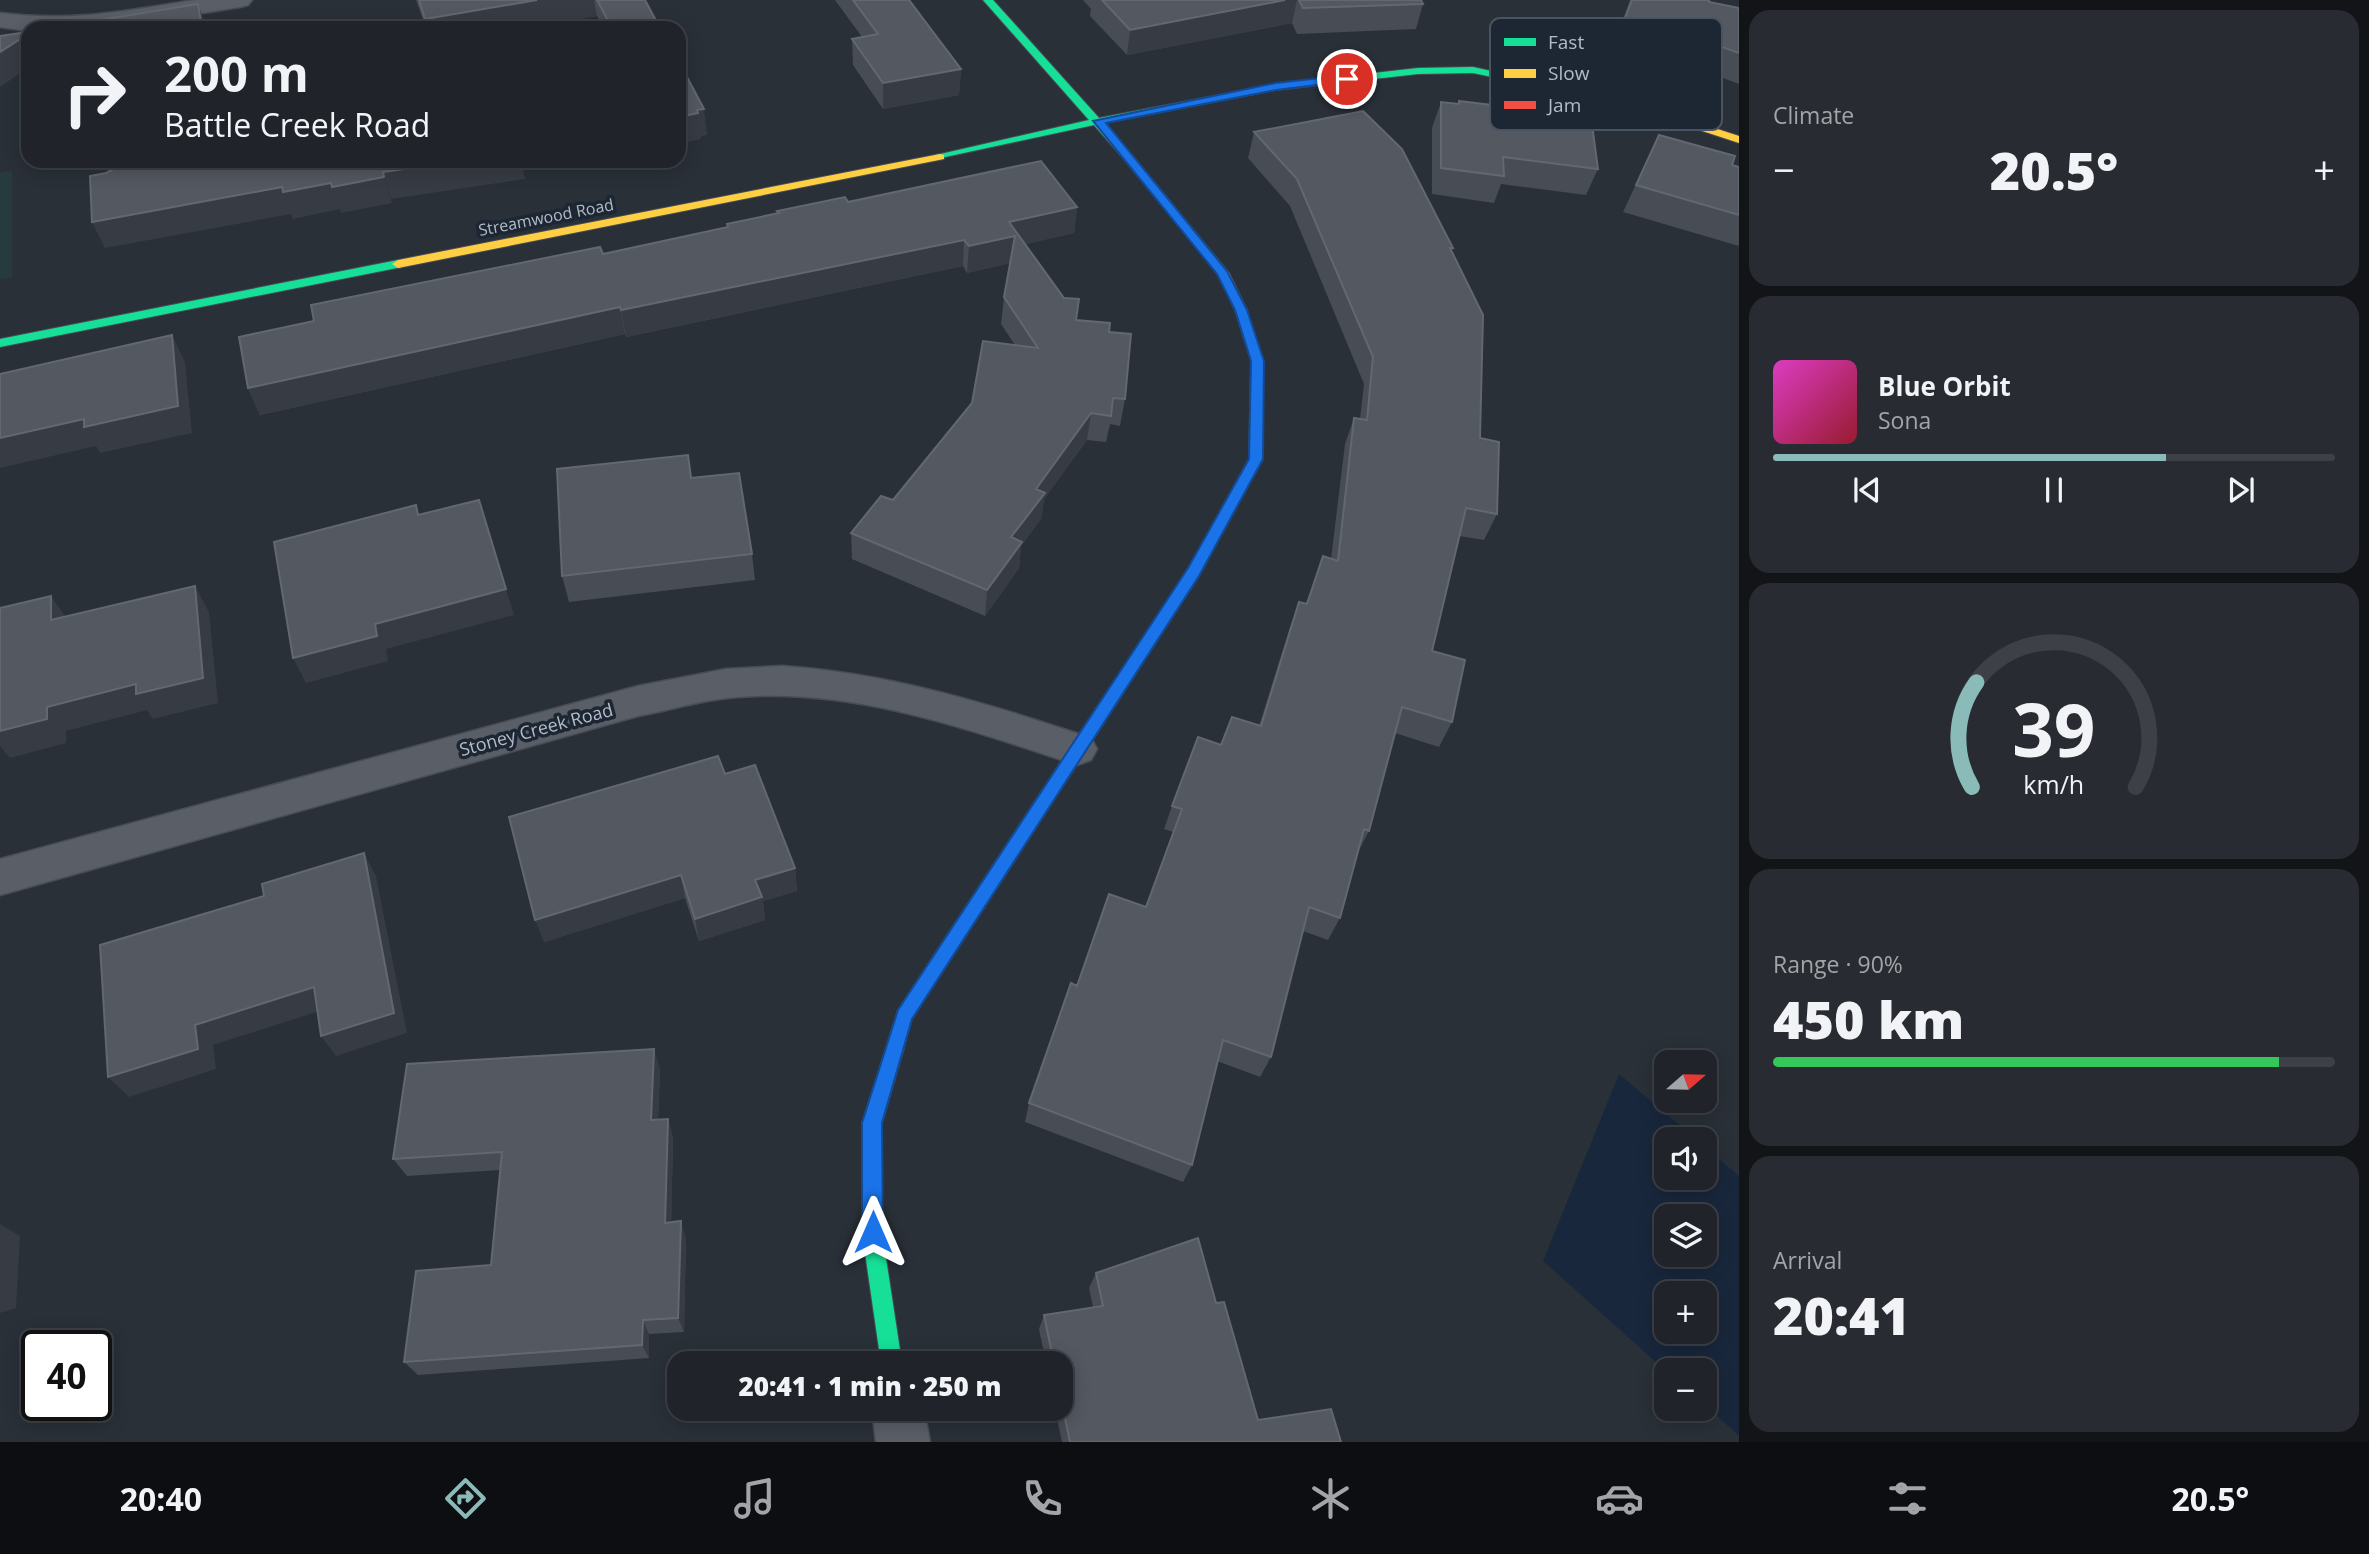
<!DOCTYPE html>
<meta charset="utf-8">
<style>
:root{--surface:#20242a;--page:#282c32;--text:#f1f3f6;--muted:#a2a4a8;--line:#3d4147;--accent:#8bbbb9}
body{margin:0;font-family:"Open Sans",sans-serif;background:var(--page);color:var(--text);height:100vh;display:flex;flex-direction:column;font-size:26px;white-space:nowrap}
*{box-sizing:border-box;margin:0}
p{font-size:23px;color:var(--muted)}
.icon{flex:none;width:38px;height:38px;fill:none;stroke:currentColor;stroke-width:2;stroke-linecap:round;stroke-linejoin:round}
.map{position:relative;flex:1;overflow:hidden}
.panel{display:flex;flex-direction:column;gap:10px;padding:10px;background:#121417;width:630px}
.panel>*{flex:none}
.hud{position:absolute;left:21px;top:21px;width:665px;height:147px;border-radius:21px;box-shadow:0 4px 18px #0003,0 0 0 2px var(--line);background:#20242a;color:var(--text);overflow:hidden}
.needle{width:46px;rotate:70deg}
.fabs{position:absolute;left:1654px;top:1050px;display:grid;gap:14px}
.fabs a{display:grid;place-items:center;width:63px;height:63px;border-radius:14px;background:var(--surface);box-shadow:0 4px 18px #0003,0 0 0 2px var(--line);font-size:35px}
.speed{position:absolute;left:21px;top:1330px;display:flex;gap:14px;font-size:35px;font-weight:700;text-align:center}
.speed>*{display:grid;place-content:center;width:91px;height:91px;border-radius:50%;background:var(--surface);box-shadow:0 4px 18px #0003,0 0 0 2px var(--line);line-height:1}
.speed .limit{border:4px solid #111;border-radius:10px;background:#fff;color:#111}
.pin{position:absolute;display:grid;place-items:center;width:60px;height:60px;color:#fff;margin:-30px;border:4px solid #fff;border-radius:50%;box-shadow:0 2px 7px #0007}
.me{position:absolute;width:77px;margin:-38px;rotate:0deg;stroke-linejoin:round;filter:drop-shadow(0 0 5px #0008)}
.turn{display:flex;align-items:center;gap:24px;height:147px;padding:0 28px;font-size:32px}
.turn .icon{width:91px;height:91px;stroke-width:2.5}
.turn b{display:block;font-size:49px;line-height:60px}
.big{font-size:52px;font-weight:800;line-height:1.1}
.panel .tile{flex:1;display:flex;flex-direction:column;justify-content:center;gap:10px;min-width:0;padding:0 24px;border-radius:21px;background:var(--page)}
.panel .dial{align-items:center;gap:0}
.dial svg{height:182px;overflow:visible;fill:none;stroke:var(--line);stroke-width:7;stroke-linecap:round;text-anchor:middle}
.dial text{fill:var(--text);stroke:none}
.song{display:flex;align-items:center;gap:21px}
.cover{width:84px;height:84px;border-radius:10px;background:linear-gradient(135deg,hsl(310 70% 55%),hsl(350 70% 35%))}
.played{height:7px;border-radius:4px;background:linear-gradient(90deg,var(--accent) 70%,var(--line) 70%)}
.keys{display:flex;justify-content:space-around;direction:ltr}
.heat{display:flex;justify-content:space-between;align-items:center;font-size:38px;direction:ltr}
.charge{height:10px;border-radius:5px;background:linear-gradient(90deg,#34c759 90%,var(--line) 0)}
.trip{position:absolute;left:667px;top:1351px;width:406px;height:70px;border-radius:21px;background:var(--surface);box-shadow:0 4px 18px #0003,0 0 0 2px var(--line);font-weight:800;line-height:70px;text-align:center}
.tabs{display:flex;height:112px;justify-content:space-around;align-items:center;background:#0d0e11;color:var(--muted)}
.tabs .icon{width:49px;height:49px}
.tabs .active{color:var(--accent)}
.tabs b{font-size:32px;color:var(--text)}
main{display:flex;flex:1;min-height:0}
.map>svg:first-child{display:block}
.green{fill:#273a3e}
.water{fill:#19273c;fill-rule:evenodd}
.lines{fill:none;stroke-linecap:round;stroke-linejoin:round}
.street-casing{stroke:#484c55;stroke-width:3}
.fast-casing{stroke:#484c55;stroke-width:2}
.slow-casing{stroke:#484c55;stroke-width:2}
.jam-casing{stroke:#484c55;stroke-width:2}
.street{fill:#5a5e66;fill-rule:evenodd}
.fast{fill:#16e098;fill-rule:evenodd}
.slow{fill:#ffcf43;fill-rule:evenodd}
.jam{fill:#f24e42;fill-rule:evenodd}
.wall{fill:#474c55}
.shaded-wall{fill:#373c44}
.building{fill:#535861;stroke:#626872;stroke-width:2}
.route{fill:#1a73e8;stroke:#114b97;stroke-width:2}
.labels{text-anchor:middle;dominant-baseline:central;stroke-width:7;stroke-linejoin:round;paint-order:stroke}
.far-street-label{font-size:16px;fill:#b4bcc9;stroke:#1d2633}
.street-label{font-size:18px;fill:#b4bcc9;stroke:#1d2633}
.key{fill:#1d2633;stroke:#4a5360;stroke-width:2}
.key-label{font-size:19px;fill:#b4bcc9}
</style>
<main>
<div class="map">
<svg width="1739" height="1442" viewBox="0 0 1739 1442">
<rect width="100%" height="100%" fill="#2a3038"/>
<path class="green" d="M 12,171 L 12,277 L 0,279 L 0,173 Z"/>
<path class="water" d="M 1619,1074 L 1696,1139 L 1666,1139 L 1666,1178 L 1704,1178 L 1705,1147 L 1739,1176 L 1739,1436 L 1705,1405 L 1704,1370 L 1666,1371 L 1543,1261 ZM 1666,1216 L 1704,1216 L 1704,1255 L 1666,1255 ZM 1666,1293 L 1704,1293 L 1704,1332 L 1666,1332 Z"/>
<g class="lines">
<g class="street-casing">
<path id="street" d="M 195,0 L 252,0 L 248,5 L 240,7 L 110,28 L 28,28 L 28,31 L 0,27 L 0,13 C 73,22 124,11 195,0 Z
M 782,666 C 889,673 990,704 1091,738 L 1097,749 L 1091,760 L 1077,765 C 967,729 855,688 738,697 C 704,699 671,710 638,716 L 0,895 L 0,859 L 638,686 L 726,669 Z
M 872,1409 L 924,1409 L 930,1442 L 876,1442 Z"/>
</g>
<g class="fast-casing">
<path id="fast" d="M 983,0 L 993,0 L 1099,118 L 1276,84 L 1418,68 L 1473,67 L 1623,100 L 1618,103 L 1473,73 L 1418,74 L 1276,90 L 1104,123 L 1132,156 L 1127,159 L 1123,158 L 1094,125 L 936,159 L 936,155 L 1089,120 Z
M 398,260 L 404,264 L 402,267 L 0,347 L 0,339 Z
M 895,1039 L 902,1042 L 904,1048 L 882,1123 L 882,1232 L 902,1363 L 881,1363 L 862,1232 L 862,1123 L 886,1048 L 888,1042 Z"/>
</g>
<g class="slow-casing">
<path id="slow" d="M 1614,98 L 1622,98 L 1739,136 L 1739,143 L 1614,102 Z
M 940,154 L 944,155 L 944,159 L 398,268 L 392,264 L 398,260 Z
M 1123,154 L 1131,154 L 1229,273 L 1247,310 L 1263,361 L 1263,459 L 1223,532 L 1218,533 L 1211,528 L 1249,459 L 1251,361 L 1235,310 L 1218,274 L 1123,158 Z
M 1103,705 L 1109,707 L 1111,711 L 1109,715 L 912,1019 L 902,1054 L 895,1057 L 888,1054 L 886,1048 L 898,1010 L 1097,707 Z"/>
</g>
<g class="jam-casing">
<path id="jam" d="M 1218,523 L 1225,528 L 1199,576 L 1109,715 L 1097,715 L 1095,711 L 1097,707 L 1189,569 L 1213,524 Z"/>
</g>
<use href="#street" class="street"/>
<use href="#fast" class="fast"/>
<use href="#slow" class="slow"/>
<use href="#jam" class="jam"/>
</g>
<path class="wall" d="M 416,0 L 645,0 L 660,28 L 603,28 L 597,16 L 527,28 L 426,28 Z
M 835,0 L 909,0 L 961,69 L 959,95 L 883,109 L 853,65 L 852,39 L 862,37 Z
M 1083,0 L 1421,0 L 1423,4 L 1416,29 L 1297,34 L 1292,23 L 1127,55 L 1090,16 L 1091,9 Z
M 1630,0 L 1709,0 L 1709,2 L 1739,8 L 1739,84 L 1686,64 L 1684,68 L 1611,52 Z
M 1459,101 L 1598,169 L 1586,195 L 1501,184 L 1494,203 L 1432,194 L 1432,128 L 1441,102 L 1458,104 Z
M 1254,132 L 1453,248 L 1451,252 L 1480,438 L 1497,514 L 1484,540 L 1459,536 L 1432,651 L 1452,722 L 1439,747 L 1395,733 L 1369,831 L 1358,852 L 1340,918 L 1328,940 L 1303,931 L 1271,1057 L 1260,1077 L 1217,1061 L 1192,1165 L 1183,1182 L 1025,1122 L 1029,1103 L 1077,986 L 1146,907 L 1173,832 L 1164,829 L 1172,806 L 1221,745 L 1259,726 L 1290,627 L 1299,602 L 1306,603 L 1323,556 L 1331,559 L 1345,444 L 1354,418 L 1360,419 L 1364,384 L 1290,206 L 1248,158 Z
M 1659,135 L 1739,167 L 1739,246 L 1623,212 Z
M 848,202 L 1077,207 L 1074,233 L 1025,244 L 1076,320 L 1109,332 L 1125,399 L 1120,426 L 1110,424 L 1106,442 L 1087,440 L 1044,499 L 1041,519 L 1021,546 L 1019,568 L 985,616 L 852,559 L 851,533 L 893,500 L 972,403 L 1015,345 L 1001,324 L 1004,297 L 1010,263 L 967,273 L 963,266 L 626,337 L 625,334 L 260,415 L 248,388 L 314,321 L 603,254 L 727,227 L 727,224 L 777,214 L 777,211 Z
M 752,554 L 755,580 L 569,602 L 562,576 Z
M 725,774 L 795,868 L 797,891 L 763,901 L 765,920 L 699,941 L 685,898 L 544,942 Z
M 660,1069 L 658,1120 L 668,1119 L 673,1138 L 671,1222 L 686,1238 L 684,1332 L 649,1334 L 649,1358 L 418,1375 L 404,1362 L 491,1265 L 500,1170 L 407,1176 L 393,1159 Z
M 1096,1273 L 1216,1303 L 1258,1420 L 1341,1442 L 1062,1442 L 1055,1409 L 1060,1409 L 1060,1363 L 1046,1363 L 1039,1329 L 1044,1315 L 1093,1307 L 1089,1288 Z"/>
<path class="shaded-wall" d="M 537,0 L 594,0 L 597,16 L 527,28 L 428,28 L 425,19 Z
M 1285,0 L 1297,0 L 1292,23 L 1127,55 L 1130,30 Z
M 198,4 L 207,28 L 202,28 Z
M 28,34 L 28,68 L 0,87 L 0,52 Z
M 961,69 L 959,95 L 883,109 L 883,83 Z
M 704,109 L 707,135 L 701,136 L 701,139 L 679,144 L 679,117 L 697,110 Z
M 461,161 L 580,161 L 523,169 L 525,179 L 391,199 L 383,172 Z
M 384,177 L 392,203 L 341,213 L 340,209 L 293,219 L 291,214 L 105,248 L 92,222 L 282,187 Z
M 1077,207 L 1074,233 L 1014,247 L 1012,263 L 967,273 L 969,246 L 1009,222 Z
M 964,240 L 963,266 L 626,337 L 621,310 Z
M 620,307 L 625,334 L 260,415 L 248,388 Z
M 172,335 L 185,362 L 192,433 L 100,453 L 96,446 L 0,468 L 0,438 Z
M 1091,413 L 1087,440 L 1044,499 L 1041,519 L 1021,546 L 1019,568 L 985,616 L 987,590 L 1036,489 Z
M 479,500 L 514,615 L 386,649 L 388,661 L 306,683 L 293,658 L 375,624 Z
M 195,586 L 209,612 L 218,703 L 153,719 L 147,710 L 66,731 L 66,743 L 10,758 L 0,746 L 0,731 L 47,707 Z
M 51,596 L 69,622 L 51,620 Z
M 364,853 L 376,876 L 407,1033 L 336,1056 L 321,1036 Z
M 795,868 L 797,891 L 763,901 L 765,920 L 699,941 L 695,919 L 755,880 Z
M 681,875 L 685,898 L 544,942 L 535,920 Z
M 314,987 L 329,1008 L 213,1045 L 216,1069 L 129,1097 L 108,1077 L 195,1025 Z
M 654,1049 L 660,1069 L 657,1139 L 651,1120 Z
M 668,1119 L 673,1138 L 671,1239 L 665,1223 Z
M 681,1221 L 686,1238 L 684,1332 L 678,1318 Z
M 0,1224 L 20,1236 L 16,1308 L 0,1313 Z
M 643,1320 L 649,1334 L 649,1358 L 642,1345 Z"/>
<path class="building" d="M 419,0 L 537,0 L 425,19 Z
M 597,0 L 645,0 L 660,28 L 612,28 Z
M 853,0 L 909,0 L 961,69 L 883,83 L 852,39 L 878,34 Z
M 1102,0 L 1285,0 L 1130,30 Z
M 1299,0 L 1421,0 L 1423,4 L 1303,8 Z
M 1632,0 L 1709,0 L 1709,2 L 1739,8 L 1739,53 L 1697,38 L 1696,42 L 1622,26 Z
M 198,4 L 202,28 L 52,28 Z
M 28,32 L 28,34 L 0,52 L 0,36 Z
M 679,62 L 704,109 L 697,110 L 698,113 L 679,117 Z
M 1459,101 L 1591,117 L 1598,169 L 1503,157 L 1504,176 L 1441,168 L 1441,102 L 1459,104 Z
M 1363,111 L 1402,149 L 1453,248 L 1450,248 L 1483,315 L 1480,438 L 1499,442 L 1497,514 L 1466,508 L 1432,651 L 1465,660 L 1452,722 L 1402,707 L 1369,831 L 1364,829 L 1340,918 L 1309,907 L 1271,1057 L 1223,1040 L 1192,1165 L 1029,1103 L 1071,983 L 1077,986 L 1109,894 L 1146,907 L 1182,809 L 1172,806 L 1198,737 L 1221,745 L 1232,717 L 1261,726 L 1299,602 L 1307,604 L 1323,556 L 1338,561 L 1354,418 L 1367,420 L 1373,357 L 1297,179 L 1254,132 Z
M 1659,135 L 1735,156 L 1732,165 L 1739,167 L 1739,215 L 1636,185 Z
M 129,161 L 461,161 L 383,172 L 384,177 L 332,187 L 331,183 L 283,192 L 282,187 L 92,222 L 90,176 L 106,173 Z
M 1041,161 L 1077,207 L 1009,222 L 1064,298 L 1079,299 L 1076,320 L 1110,323 L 1109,332 L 1131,334 L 1125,399 L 1113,398 L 1111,416 L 1091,413 L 1036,489 L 1045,493 L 1011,537 L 1022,542 L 987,590 L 851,533 L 881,496 L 893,500 L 972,403 L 983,341 L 1038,348 L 1004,297 L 1015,236 L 969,246 L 964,240 L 621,310 L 620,307 L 248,388 L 239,337 L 314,321 L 311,305 L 600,247 L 603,254 L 728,227 L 727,224 L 779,213 L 777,211 L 845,197 L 848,202 Z
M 172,335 L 178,406 L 84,427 L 84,419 L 0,438 L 0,374 Z
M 688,455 L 691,478 L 739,473 L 752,554 L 562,576 L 557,469 Z
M 479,500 L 506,589 L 375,624 L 377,636 L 293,658 L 274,542 L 416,505 L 418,515 Z
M 195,586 L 203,678 L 136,694 L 136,684 L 47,707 L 47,719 L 0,731 L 0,608 L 51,596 L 51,620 Z
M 718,756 L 725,774 L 755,765 L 795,868 L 755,880 L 762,897 L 695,919 L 681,875 L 535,920 L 509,817 Z
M 364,853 L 394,1013 L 321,1036 L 314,987 L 195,1025 L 198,1049 L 108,1077 L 100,945 L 264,896 L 262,884 Z
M 654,1049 L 651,1120 L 668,1119 L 665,1223 L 681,1221 L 678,1318 L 643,1320 L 642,1345 L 404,1362 L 416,1271 L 491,1265 L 502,1152 L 393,1159 L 407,1064 Z
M 1198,1238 L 1216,1303 L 1224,1302 L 1258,1420 L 1331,1409 L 1341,1442 L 1070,1442 L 1060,1394 L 1060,1363 L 1054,1363 L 1044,1315 L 1103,1306 L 1096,1273 Z"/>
<path class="route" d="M 1347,75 L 1352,79 L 1350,81 L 1276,90 L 1106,123 L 1227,271 L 1247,310 L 1264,361 L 1263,459 L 1199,576 L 912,1019 L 882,1123 L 883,1232 L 880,1239 L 873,1242 L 865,1239 L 862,1232 L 862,1123 L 898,1010 L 1188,568 L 1249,459 L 1251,361 L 1235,310 L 1217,274 L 1093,121 L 1276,83 Z"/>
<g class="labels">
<g class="far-street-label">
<text transform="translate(546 217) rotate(-11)">Streamwood Road</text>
</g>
<g class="street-label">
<text transform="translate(536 729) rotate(-15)">Stoney Creek Road</text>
</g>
</g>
<rect x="1490" y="18" width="232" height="112" rx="10" class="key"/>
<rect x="1504" y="38" width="32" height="8" fill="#16e098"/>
<rect x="1504" y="69" width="32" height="9" fill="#ffcf43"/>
<rect x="1504" y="101" width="32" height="8" fill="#f24e42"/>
<g class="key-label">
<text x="1548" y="49">Fast</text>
<text x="1548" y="80">Slow</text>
<text x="1548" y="112">Jam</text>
</g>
</svg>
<div class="fabs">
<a><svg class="needle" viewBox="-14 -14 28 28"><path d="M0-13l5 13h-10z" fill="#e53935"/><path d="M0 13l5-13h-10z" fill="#a2a4a8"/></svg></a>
<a><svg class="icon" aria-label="sound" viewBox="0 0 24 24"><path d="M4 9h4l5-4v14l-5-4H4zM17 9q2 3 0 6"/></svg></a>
<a><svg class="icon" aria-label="layers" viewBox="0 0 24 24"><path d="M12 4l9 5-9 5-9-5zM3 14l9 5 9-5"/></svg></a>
<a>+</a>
<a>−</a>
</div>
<div class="speed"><div class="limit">40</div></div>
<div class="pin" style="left:1347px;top:79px;background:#d93025"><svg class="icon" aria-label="arrive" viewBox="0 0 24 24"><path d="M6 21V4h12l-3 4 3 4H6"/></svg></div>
<svg class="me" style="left:873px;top:1232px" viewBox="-20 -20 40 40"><path d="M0-17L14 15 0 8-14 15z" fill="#1a73e8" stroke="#fff" stroke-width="4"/></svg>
<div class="trip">20:41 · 1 min · 250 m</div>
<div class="hud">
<div class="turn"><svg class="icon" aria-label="right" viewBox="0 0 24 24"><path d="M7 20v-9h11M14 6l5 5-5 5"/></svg><div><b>200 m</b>Battle Creek Road</div></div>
</div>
</div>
<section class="panel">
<div class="tile"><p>Climate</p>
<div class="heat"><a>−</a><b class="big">20.5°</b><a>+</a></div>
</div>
<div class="tile">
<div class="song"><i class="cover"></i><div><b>Blue Orbit</b><p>Sona</p></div></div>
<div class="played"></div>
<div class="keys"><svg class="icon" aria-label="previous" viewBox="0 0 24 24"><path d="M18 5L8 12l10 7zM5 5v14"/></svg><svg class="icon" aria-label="pause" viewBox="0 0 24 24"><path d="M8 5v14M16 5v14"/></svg><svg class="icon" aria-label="next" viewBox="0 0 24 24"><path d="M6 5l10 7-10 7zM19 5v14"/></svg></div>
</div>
<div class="tile dial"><svg viewBox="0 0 100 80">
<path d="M14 69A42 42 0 1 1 86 69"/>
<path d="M14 69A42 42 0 0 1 16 23" stroke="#8bbbb9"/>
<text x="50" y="56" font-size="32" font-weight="700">39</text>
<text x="50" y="72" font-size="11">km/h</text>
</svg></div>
<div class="tile"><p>Range · 90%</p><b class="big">450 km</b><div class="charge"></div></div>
<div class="tile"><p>Arrival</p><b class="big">20:41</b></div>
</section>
</main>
<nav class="tabs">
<b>20:40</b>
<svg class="icon active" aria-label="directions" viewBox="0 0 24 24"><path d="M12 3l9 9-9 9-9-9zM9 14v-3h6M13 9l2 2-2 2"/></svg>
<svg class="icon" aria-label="music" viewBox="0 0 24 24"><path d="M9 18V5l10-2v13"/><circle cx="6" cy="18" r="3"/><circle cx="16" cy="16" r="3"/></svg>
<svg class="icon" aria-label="phone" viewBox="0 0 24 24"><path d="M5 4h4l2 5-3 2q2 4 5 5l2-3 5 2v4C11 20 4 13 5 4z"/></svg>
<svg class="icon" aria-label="climate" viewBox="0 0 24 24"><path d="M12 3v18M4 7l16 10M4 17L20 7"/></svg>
<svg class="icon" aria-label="car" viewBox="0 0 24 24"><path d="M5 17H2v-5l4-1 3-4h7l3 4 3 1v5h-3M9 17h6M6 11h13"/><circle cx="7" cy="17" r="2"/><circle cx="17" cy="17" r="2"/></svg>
<svg class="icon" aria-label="filters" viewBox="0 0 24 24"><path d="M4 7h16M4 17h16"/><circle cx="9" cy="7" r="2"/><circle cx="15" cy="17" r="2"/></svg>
<b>20.5°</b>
</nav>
